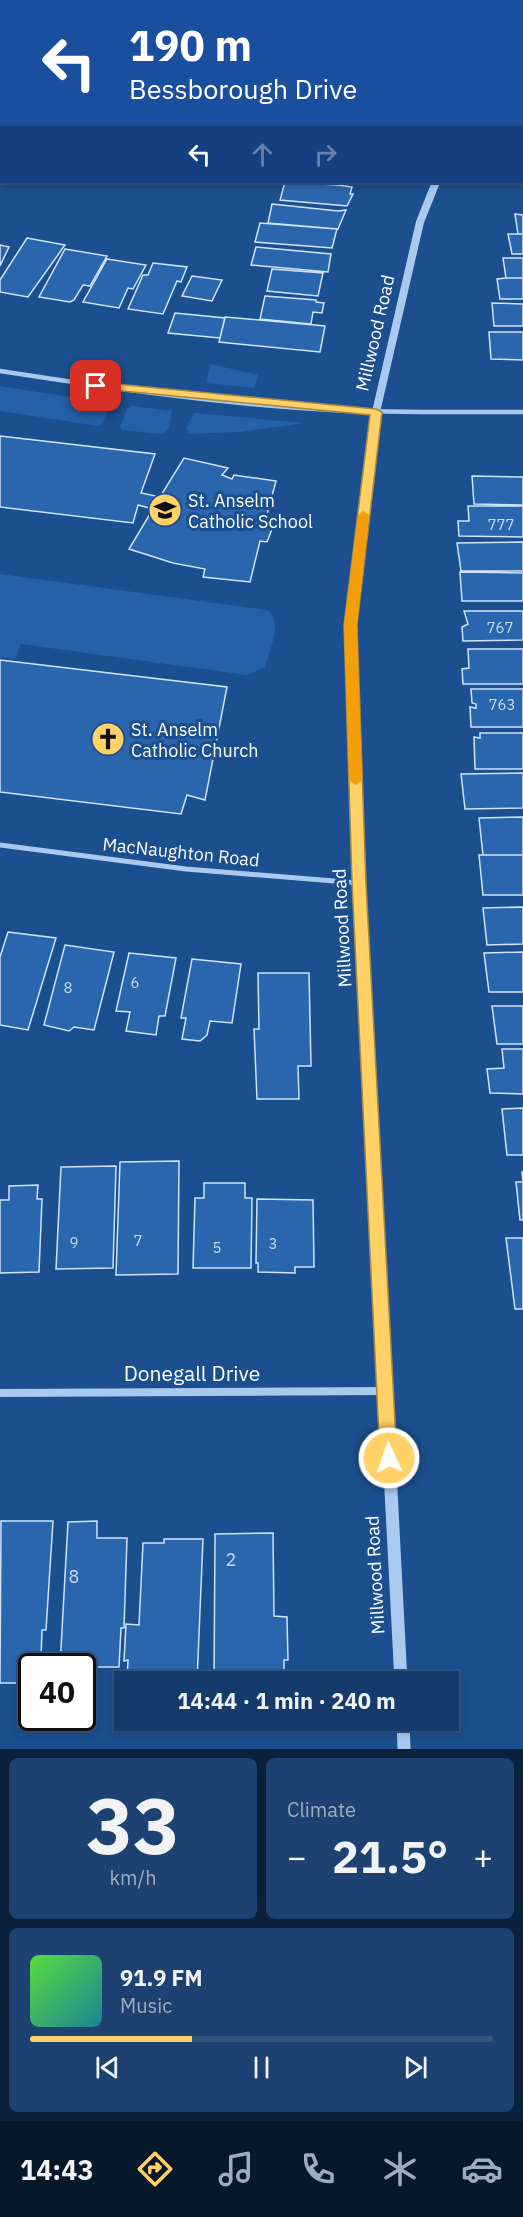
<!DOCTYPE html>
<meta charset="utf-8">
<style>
:root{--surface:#143b6b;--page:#1d4271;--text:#f1f3f6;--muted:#9dadc1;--line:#33557e;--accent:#ffd166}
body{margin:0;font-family:"IBM Plex Sans",sans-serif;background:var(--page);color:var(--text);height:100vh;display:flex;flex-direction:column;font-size:22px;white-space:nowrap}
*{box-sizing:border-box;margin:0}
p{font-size:20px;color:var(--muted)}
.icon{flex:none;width:33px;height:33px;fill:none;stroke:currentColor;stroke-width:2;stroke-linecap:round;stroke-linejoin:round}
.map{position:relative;height:1749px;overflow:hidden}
.panel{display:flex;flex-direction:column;gap:9px;padding:9px;background:#0b203b;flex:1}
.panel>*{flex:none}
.hud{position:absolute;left:0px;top:0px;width:524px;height:183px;box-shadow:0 3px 9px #0003,0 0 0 2px var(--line);background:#1a4fa0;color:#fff;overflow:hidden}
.speed{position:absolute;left:18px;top:1653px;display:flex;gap:12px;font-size:30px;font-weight:700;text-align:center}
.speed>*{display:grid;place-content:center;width:78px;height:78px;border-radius:50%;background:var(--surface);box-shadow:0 3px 9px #0003,0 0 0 2px var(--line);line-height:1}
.speed .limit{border:3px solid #111;border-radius:9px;background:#fff;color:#111}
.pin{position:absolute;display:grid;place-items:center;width:51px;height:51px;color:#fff;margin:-26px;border-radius:12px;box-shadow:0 3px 9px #0006}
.me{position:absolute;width:66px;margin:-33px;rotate:357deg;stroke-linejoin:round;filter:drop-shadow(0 0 4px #0008)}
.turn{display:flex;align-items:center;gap:21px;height:126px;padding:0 30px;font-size:27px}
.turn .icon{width:78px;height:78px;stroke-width:2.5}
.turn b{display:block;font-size:42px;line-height:51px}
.lanes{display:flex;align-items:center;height:57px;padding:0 30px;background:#0003;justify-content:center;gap:30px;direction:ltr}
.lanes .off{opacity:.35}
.big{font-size:45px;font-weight:700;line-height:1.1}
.panel .widget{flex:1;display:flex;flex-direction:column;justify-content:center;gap:9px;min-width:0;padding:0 21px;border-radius:9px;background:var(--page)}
.panel .dial{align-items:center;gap:0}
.dial b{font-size:78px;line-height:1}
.song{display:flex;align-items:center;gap:18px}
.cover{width:72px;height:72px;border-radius:9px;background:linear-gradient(135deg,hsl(110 70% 55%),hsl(190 70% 35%))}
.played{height:6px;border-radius:3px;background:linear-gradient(90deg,var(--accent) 35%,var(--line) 35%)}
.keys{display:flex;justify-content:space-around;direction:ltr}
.heat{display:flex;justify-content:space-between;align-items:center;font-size:33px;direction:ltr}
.panel .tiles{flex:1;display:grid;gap:9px;grid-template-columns:1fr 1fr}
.widget:last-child{grid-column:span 2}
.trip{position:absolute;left:114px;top:1671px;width:345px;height:60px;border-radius:0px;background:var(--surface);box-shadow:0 3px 9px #0003,0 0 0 2px var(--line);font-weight:700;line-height:60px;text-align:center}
.dock{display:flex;height:96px;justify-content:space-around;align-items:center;background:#08182b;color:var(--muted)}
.dock .icon{width:42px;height:42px}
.dock .selected{color:var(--accent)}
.dock b{font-size:27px;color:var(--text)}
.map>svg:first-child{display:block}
.green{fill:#2461a8}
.building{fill:#2a66ad;stroke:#cfe3fa;stroke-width:1.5}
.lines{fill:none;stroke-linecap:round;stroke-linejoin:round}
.minor-far2{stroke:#a9c9ee;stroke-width:4.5}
.minor-far1{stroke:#a9c9ee;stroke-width:5}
.minor{stroke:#a9c9ee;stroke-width:8}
.tertiary-far2{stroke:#a9c9ee;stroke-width:8}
.tertiary-far1{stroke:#a9c9ee;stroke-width:10}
.tertiary{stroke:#a9c9ee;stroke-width:13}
.route{fill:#ffd166;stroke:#a68842;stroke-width:1.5}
.slow{fill:#f59e0b}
.labels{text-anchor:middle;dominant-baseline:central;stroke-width:6;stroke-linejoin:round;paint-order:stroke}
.number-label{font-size:15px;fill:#cad9ea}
.street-label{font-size:18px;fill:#fff;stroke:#1b4f8f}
.poi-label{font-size:18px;fill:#fff;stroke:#1b4f8f;text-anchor:start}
.near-number-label{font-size:18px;fill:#cad9ea}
.near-street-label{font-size:21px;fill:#fff;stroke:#1b4f8f}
</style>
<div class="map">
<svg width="523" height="1749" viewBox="0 0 523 1749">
<rect width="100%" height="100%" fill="#1b4f8f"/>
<path class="green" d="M 211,364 L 258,375 L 254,388 L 206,383 Z
M 0,386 L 107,403 L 110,406 L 102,425 L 98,426 L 0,411 Z
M 131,406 L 172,411 L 169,428 L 162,434 L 122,430 L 120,427 L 127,409 Z
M 194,413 L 305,423 L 239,432 L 188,434 L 186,428 Z
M 0,574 L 267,610 C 284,621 269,651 265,667 L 247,675 L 21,644 L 15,659 L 0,657 Z"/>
<path class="building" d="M 285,182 L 338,185 L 352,187 L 350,194 L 353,194 L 347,206 L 280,200 Z
M 272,204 L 338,211 L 346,210 L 338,229 L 268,223 Z
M 515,214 L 523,215 L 523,234 L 518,234 Z
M 260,223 L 337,229 L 332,248 L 255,242 Z
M 508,234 L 523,234 L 523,254 L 512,254 Z
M 27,238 L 65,245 L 28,297 L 0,292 L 0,280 Z
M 0,245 L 9,247 L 0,266 Z
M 256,247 L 331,254 L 328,272 L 251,265 Z
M 65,249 L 107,256 L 90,286 L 83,285 L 74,300 L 70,302 L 39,297 Z
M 503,258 L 523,258 L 523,278 L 506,278 Z
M 107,259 L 146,265 L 133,289 L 128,288 L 119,308 L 83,302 Z
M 153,263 L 187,267 L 181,282 L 177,281 L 163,314 L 128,309 L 143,275 L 148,275 Z
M 272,269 L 323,273 L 318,296 L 267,291 Z
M 192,276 L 222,280 L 212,301 L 182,296 Z
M 506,278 L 523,278 L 523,299 L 500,299 L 497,279 Z
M 265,296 L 316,300 L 316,302 L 324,303 L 322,313 L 313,312 L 311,324 L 260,319 Z
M 492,303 L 523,304 L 523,326 L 494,326 Z
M 175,313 L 225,318 L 220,338 L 168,333 Z
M 225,317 L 325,326 L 320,352 L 219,342 Z
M 489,332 L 523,332 L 523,360 L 491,359 Z
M 0,436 L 155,454 L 141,493 L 160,497 L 184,458 L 228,468 L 222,475 L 232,479 L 234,475 L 276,481 L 265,522 L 274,524 L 267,542 L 260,541 L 250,582 L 203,577 L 205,569 L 173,563 L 129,549 L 153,509 L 138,505 L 133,523 L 0,507 Z
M 472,476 L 523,477 L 523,505 L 474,504 Z
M 468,506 L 523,506 L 523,537 L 459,536 L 458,521 L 469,521 Z
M 523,542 L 523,571 L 461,571 L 457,543 Z
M 460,572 L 523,573 L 523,601 L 462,601 Z
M 464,611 L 523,611 L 523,640 L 463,641 L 462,627 L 468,624 Z
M 468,649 L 523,649 L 523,684 L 463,684 L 462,669 L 469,668 Z
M 0,660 L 227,687 L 205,800 L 187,795 L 181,814 L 0,792 Z
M 471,689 L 523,689 L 523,727 L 471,727 L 470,707 L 476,708 L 476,704 L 472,703 Z
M 480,733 L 523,733 L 523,769 L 475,769 L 474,737 L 480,738 Z
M 523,773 L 523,808 L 465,809 L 461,774 Z
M 523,817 L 523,855 L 483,855 L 479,818 Z
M 479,855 L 523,855 L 523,895 L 483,895 Z
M 523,907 L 523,944 L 487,945 L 483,908 Z
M 8,932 L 56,938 L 28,1030 L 0,1025 L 0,957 Z
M 65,945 L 114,952 L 94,1030 L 74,1027 L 69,1031 L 44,1025 Z
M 523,952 L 523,992 L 489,992 L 484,953 Z
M 129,953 L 176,958 L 165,1016 L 159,1016 L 156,1035 L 126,1031 L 130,1012 L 116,1011 Z
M 192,959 L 241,964 L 232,1023 L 210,1021 L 207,1035 L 200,1041 L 182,1039 L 186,1018 L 181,1018 Z
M 258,973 L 309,973 L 311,1066 L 298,1066 L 299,1099 L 257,1099 L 254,1029 L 259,1029 Z
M 492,1006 L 523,1006 L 523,1044 L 497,1044 Z
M 502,1049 L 523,1049 L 523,1094 L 490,1093 L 487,1069 L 504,1068 Z
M 523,1108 L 523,1155 L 507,1155 L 502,1109 Z
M 179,1161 L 178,1274 L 116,1275 L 120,1162 Z
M 116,1166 L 113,1268 L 56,1269 L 61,1167 Z
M 522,1172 L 523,1172 L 523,1220 L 520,1220 L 516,1182 L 523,1182 Z
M 204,1183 L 245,1183 L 245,1198 L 252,1198 L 251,1268 L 193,1268 L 195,1198 L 204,1198 Z
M 38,1185 L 37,1199 L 42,1199 L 39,1272 L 0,1273 L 0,1200 L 9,1200 L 9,1186 Z
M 257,1199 L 313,1200 L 314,1267 L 295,1267 L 295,1273 L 258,1272 L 258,1263 L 256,1263 Z
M 506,1238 L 523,1238 L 523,1309 L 515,1309 Z
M 1,1521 L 53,1521 L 46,1630 L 42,1630 L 41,1658 L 37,1658 L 37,1666 L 32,1666 L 32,1683 L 0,1683 Z
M 97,1521 L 97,1538 L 127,1538 L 124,1628 L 121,1628 L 119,1667 L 93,1667 L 92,1683 L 82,1683 L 82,1666 L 60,1666 L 68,1522 Z
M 273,1533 L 274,1616 L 287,1617 L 288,1660 L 284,1660 L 284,1682 L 214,1682 L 215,1534 Z
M 164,1539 L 203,1539 L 197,1682 L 127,1682 L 128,1660 L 124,1661 L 126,1624 L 139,1625 L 143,1543 L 164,1543 Z"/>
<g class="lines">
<path class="minor-far2" d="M 0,371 C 110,388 220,404 331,410 C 395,413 459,412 523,412"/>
<path class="minor-far1" d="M 0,845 L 186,869 L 359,883"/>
<path class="minor" d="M 0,1393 L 385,1391"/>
<path class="tertiary-far2" d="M 372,441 L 376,412 L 420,222 L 436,182"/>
<path class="tertiary-far1" d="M 366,1012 L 350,625 L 373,440"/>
<path class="tertiary" d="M 366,1010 L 401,1682
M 403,1720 L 404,1749"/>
</g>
<path class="route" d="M 96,382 L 376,409 L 382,412 L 357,625 L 366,883 L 397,1458 L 395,1464 L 389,1466 L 383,1464 L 380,1458 L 352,883 L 344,625 L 370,415 L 92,388 L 92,383 Z"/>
<path class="slow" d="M 363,511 L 369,515 L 357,625 L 362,780 L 356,785 L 349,780 L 344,625 L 358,515 Z"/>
<defs>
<g id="school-disc" transform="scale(1.725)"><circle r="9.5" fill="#ffd166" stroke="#1b4f8f"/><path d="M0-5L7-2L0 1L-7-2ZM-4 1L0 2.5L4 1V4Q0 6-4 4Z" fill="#111"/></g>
<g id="church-disc" transform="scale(1.725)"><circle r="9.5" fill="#ffd166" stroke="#1b4f8f"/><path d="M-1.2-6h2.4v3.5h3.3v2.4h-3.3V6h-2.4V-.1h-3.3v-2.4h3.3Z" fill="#111"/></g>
</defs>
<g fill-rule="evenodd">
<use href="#school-disc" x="165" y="510"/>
<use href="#church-disc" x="108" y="739"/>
</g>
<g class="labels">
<g class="number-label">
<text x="501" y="524">777</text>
<text x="500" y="627">767</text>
<text x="502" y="704">763</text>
<text x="135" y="982">6</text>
<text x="68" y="987">8</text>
<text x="138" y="1240">7</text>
<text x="74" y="1242">9</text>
<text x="273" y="1243">3</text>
<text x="217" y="1247">5</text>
</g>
<g class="street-label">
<text transform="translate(375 333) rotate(-77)">Millwood Road</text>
<text transform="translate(181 852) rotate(6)">MacNaughton Road</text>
<text transform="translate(342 928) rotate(-93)">Millwood Road</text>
<text transform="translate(375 1575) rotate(-93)">Millwood Road</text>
</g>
<g class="poi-label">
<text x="188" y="500">St. Anselm<tspan x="188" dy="21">Catholic School</tspan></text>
<text x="131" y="729">St. Anselm<tspan x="131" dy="21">Catholic Church</tspan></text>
</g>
<g class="near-number-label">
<text x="231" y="1559">2</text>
<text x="74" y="1576">8</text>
</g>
<g class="near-street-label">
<text x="192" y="1373">Donegall Drive</text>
</g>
</g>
</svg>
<div class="speed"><div class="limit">40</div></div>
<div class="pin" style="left:96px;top:386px;background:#d93025"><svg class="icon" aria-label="arrive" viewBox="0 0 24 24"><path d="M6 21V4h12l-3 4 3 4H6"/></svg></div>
<svg class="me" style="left:389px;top:1458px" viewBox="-20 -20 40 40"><circle r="17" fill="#ffd166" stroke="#fff" stroke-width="3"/><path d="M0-11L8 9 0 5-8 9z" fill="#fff"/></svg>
<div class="trip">14:44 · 1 min · 240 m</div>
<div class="hud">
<div class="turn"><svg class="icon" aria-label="left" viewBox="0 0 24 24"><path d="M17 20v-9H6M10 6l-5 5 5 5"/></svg><div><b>190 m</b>Bessborough Drive</div></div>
<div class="lanes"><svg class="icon" aria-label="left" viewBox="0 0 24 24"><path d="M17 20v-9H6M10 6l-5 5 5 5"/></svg><svg class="icon off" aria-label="ahead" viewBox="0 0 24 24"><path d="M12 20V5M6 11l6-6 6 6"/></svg><svg class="icon off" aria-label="right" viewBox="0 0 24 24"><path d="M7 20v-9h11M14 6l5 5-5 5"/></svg></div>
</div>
</div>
<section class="panel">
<div class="tiles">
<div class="widget dial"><b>33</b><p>km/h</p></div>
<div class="widget"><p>Climate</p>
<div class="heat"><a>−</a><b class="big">21.5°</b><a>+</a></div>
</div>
<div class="widget">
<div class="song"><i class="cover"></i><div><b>91.9 FM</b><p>Music</p></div></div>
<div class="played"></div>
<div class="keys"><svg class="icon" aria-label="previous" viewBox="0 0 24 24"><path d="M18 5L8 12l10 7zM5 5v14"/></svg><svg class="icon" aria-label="pause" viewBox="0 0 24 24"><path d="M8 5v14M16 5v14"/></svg><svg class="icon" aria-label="next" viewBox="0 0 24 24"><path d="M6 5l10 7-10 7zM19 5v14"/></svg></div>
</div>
</div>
</section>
<nav class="dock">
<b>14:43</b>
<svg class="icon selected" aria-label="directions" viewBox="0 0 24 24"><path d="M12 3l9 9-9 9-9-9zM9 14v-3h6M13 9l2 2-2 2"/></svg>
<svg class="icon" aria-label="music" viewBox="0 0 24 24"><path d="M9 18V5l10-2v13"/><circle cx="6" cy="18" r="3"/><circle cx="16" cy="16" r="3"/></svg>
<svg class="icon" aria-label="phone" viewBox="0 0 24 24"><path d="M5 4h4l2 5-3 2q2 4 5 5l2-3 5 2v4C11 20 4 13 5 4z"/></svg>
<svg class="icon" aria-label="climate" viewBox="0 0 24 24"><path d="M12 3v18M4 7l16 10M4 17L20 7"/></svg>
<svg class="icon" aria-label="car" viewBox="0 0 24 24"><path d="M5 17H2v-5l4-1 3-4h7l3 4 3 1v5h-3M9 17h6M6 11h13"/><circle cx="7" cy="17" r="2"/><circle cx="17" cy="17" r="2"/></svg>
</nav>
